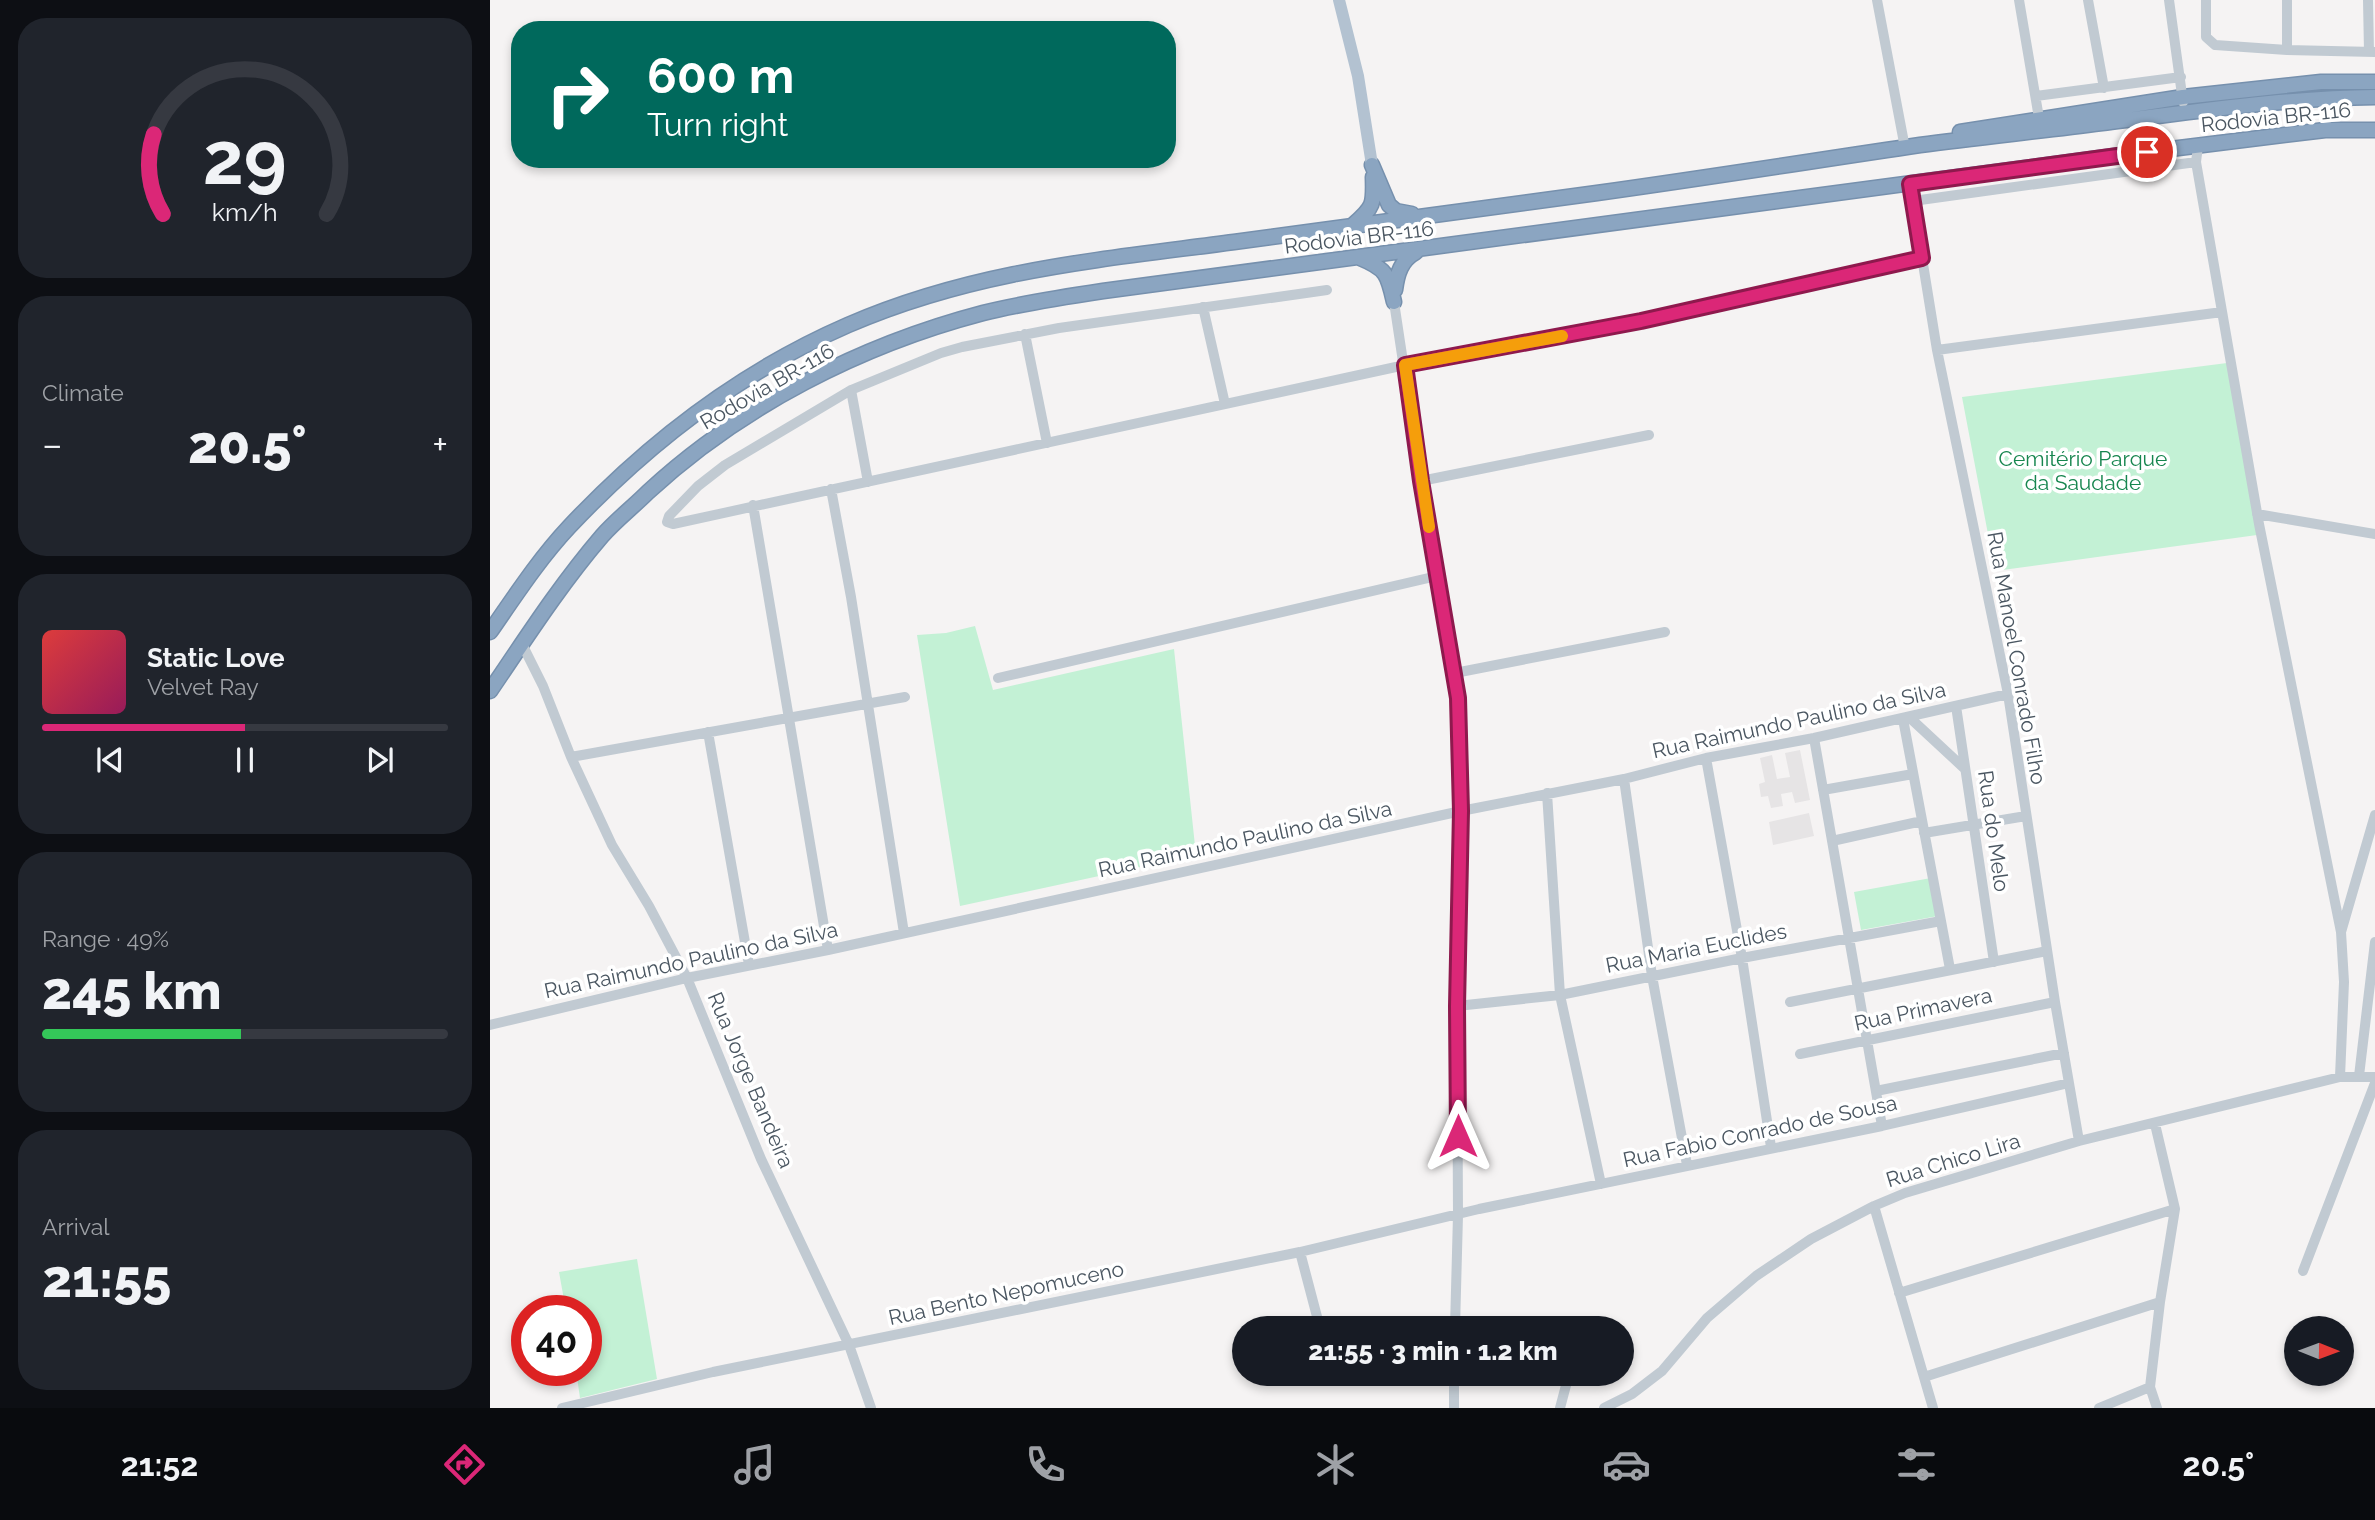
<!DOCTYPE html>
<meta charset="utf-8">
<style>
:root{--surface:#171b24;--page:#20242c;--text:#f1f3f6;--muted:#9ea1a6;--line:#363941;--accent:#db2777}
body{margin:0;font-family:Raleway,sans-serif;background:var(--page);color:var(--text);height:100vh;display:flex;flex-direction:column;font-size:26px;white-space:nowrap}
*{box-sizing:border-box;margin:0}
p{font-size:23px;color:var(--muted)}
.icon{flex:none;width:38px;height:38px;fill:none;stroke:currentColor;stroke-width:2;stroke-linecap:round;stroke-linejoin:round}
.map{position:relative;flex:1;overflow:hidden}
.side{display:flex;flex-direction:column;gap:18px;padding:18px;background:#0d0f14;width:490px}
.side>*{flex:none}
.hud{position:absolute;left:21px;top:21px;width:665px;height:147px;border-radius:28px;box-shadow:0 4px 10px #0003;background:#00695c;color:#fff;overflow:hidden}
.needle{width:46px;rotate:91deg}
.buttons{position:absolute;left:1794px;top:1316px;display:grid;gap:14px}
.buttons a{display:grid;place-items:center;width:70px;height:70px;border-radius:50%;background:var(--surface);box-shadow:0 4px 10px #0003;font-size:35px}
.speed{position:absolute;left:21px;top:1295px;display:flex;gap:14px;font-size:35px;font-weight:700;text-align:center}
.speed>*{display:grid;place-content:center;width:91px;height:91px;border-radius:50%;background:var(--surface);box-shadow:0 4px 10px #0003;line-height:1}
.speed .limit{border:10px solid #d22;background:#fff;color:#111}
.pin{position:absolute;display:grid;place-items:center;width:60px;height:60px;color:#fff;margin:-30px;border:4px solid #fff;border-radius:50%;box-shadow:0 2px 7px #0007}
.me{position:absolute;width:77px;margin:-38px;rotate:0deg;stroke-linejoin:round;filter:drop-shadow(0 0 5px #0008)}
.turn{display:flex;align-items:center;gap:24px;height:147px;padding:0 21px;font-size:32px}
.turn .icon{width:91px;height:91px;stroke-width:2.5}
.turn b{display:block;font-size:49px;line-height:60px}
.big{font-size:52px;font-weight:800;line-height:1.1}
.side .tile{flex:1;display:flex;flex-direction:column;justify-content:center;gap:10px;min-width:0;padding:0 24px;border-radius:28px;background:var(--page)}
.side .dial{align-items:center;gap:0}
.dial svg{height:182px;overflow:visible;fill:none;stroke:var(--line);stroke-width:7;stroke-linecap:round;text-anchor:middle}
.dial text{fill:var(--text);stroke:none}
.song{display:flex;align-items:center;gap:21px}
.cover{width:84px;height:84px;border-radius:10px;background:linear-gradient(135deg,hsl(0 70% 55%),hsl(330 70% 35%))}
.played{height:7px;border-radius:4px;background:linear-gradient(90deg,var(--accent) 50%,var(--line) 50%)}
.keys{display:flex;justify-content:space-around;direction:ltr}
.heat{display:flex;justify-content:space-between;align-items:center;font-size:38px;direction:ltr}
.charge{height:10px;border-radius:5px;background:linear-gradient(90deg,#34c759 49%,var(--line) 0)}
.trip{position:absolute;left:742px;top:1316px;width:402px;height:70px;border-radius:35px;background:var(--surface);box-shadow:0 4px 10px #0003;font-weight:800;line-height:70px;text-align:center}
.tab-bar{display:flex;height:112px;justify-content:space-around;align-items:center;background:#090b0e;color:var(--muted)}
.tab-bar .icon{width:49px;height:49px}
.tab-bar .on{color:var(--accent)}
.tab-bar b{font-size:32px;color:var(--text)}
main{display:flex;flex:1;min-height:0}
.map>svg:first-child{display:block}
.education{fill:#e6e4e5}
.green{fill:#c3f1d5}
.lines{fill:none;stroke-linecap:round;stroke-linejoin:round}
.highway-casing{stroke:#7690ad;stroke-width:17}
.minor{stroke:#c1cad2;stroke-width:10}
.major{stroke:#b3c2d1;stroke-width:12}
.highway{stroke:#8ba5c1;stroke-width:14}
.route-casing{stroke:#8e194d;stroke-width:18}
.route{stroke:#db2777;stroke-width:12}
.slow{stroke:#f59e0b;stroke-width:12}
.labels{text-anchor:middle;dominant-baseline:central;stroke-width:7;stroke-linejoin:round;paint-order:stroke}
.street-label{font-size:21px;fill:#4a5661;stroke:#fff}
.park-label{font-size:21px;fill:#17864f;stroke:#fff}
</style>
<main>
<section class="side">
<div class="tile dial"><svg viewBox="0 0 100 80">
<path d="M14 69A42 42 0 1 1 86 69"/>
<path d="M14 69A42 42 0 0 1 10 34" stroke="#db2777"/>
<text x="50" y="56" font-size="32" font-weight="700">29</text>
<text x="50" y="72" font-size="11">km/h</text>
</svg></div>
<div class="tile"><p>Climate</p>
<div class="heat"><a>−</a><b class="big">20.5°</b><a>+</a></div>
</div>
<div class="tile">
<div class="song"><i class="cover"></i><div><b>Static Love</b><p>Velvet Ray</p></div></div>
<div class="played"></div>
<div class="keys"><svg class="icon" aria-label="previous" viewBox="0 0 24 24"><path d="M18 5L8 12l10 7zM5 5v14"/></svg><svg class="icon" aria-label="pause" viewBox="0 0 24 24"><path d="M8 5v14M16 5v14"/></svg><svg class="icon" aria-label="next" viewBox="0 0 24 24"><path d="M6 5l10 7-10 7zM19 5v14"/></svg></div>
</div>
<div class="tile"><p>Range · 49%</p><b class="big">245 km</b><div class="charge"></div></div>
<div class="tile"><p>Arrival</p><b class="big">21:55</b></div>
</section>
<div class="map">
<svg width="1885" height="1408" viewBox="0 0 1885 1408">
<rect width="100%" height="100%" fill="#f5f3f3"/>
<path class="education" d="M 1310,750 L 1320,800 L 1305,803 L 1302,792 L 1291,794 L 1293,806 L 1281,808 L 1278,796 L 1271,797 L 1269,784 L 1275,782 L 1270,758 L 1282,755 L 1287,779 L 1300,777 L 1295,753 Z
M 1319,813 L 1324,836 L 1283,845 L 1279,822 Z"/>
<path class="green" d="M 1737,363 L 1767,535 L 1505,571 L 1472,397 Z
M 485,626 L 503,690 L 684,649 L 706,855 L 470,906 L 427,635 L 456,633 Z
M 1441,878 L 1448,916 L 1371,930 L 1364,892 Z
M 147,1259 L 167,1379 L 90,1398 L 86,1370 L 96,1370 L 96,1311 L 76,1311 L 69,1272 Z"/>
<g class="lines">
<g class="highway-casing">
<path id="highway" d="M 1470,132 L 1693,97 L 1831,82 L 1885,82
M 882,165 L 899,205 L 906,211 L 922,214
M 863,225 C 884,207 884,204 883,177
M 870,258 C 897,269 898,275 904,302
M 905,290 C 907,274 911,260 926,252
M 0,632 C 25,596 49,559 79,527 C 158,443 252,371 358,325 C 485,270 609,260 744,242 C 865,226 986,209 1107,193 C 1215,178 1322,161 1430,145 C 1490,137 1551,131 1612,123 C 1703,112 1793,98 1885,97
M 0,691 C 36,638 70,585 112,536 C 126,520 143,507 158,492 C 251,406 371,345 493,313 C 533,303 573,297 613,291 L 1632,155 L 1835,130 L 1885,130"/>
</g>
<path class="minor" d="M 1387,0 L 1415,148
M 1529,0 L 1549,118
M 1598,0 L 1614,88
M 1679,0 L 1693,102
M 1716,0 L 1716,37 L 1725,45 L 1797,50 L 1885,52
M 1797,0 L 1797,50
M 1878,0 L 1879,52
M 1546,96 L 1691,77
M 1708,146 L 1706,162 L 1769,524 L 1851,932
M 1420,184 L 1447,350 L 1518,694 L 1565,1002 L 1589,1141
M 1423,201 L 1706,162
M 837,290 L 569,328 L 472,347 L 451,353 L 361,390 L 235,465 L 208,486 L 179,516 L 177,522 L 183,524 L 915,365 L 1151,321 L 1432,258
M 904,302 L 931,481 L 965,673 L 969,719 L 971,811 L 967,1006 L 968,1215 L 965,1328
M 713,307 L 735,404
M 535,334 L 557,443
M 1447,350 L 1732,312
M 361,390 L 378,482
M 931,481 L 1159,435
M 341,489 L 361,597 L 414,933
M 263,505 L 338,950
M 1767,514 L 1885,534
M 32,644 L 53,686 L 81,757 L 122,845 L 159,906 L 197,978 L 271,1159 L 359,1345 L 381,1408
M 965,673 L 1175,632
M 508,678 L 947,576
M 1466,706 L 1504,962
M 1419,717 L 1475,769
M 1413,719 L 1460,969
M 218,732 L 259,965
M 1324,738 L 1392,1126
M 81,757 L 415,697
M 1216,758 L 1252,958 L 1281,1147
M 1134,779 L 1162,976 L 1197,1165
M 1333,790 L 1423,774
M 1057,793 L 1070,995 L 1111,1184
M 1434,833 L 1536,816
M 1342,841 L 1432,821
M 1300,1002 L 1557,951
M 967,1006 L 1070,995 L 1252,958 L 1451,921
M 0,1025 L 197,978 L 338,950 L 971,811 L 1134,779 L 1216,758 L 1324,738 L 1518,694
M 1310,1054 L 1565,1002
M 1869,1076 L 1885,942
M 1850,1077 L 1854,982 L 1851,932 L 1885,815
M 1386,1091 L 1574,1053
M 1665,1124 L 1685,1209 L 1670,1302 L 1660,1387 L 1667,1408
M 1384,1206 L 1443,1408
M 810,1252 L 830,1328
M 1813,1271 L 1885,1083
M 1409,1293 L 1685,1209
M 842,1374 L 843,1378
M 1434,1377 L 1670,1302
M 72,1408 L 223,1372 L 810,1252 L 989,1209 L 1392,1126 L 1579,1083
M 964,1408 L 964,1374
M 1070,1408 L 1079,1374
M 1114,1408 L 1142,1394 L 1172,1371 L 1217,1318 L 1266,1276 L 1321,1239 L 1384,1206 L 1415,1193 L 1589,1141 L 1850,1077 L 1885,1077
M 1609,1408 L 1660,1387"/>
<path class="major" d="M 849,0 L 868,76 L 882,165"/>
<use href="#highway" class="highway"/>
</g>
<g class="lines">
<g class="route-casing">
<path id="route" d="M 968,1136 L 967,1006 L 971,811 L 968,698 L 931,481 L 915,365 L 1151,321 L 1432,258 L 1420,184 L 1657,152"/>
</g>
<use href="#route" class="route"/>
<path class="slow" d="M 939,527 L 915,365 L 1072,336"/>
</g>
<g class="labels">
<g class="street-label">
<text transform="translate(1786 117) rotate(-6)">Rodovia BR-116</text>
<text transform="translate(869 237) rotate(-7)">Rodovia BR-116</text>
<text transform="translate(277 386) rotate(-30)">Rodovia BR-116</text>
<text transform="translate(1527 658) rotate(80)">Rua Manoel Conrado Filho</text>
<text transform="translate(1309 720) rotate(-12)">Rua Raimundo Paulino da Silva</text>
<text transform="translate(1504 831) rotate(82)">Rua do Melo</text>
<text transform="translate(755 839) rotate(-12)">Rua Raimundo Paulino da Silva</text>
<text transform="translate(1206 948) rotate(-11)">Rua Maria Euclides</text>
<text transform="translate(201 960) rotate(-12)">Rua Raimundo Paulino da Silva</text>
<text transform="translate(1433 1009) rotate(-12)">Rua Primavera</text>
<text transform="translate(261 1080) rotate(67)">Rua Jorge Bandeira</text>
<text transform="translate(1270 1131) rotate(-12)">Rua Fabio Conrado de Sousa</text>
<text transform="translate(1463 1160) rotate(-17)">Rua Chico Lira</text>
<text transform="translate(516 1293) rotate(-12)">Rua Bento Nepomuceno</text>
</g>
<g class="park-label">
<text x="1593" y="458">Cemitério Parque<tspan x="1593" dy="24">da Saudade</tspan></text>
</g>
</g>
</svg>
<div class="buttons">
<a><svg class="needle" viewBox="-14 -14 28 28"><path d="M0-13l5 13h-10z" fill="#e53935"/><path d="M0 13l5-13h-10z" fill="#9ea1a6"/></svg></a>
</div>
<div class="speed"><div class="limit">40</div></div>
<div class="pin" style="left:1657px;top:152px;background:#d93025"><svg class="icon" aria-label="arrive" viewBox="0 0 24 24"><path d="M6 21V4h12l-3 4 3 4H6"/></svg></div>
<svg class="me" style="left:968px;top:1136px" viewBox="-20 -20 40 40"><path d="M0-17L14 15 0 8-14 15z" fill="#db2777" stroke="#fff" stroke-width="4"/></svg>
<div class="trip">21:55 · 3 min · 1.2 km</div>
<div class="hud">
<div class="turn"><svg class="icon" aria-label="right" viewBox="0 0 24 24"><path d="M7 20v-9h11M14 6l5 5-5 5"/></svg><div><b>600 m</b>Turn right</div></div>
</div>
</div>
</main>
<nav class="tab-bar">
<b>21:52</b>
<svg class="icon on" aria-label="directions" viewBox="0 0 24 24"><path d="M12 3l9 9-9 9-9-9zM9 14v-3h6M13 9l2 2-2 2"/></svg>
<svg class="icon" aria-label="music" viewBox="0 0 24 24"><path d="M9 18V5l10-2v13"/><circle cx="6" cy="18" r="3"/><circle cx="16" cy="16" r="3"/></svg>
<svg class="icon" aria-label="phone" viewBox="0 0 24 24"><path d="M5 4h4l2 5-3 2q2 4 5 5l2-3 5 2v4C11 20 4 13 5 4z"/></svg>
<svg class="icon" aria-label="climate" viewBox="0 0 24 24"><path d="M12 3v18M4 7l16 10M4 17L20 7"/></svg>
<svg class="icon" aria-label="car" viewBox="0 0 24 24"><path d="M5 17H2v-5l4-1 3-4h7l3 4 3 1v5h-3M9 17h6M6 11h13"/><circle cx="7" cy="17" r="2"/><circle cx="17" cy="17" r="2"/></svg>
<svg class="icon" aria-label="filters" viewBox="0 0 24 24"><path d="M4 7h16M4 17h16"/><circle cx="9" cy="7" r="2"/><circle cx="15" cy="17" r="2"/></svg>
<b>20.5°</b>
</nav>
